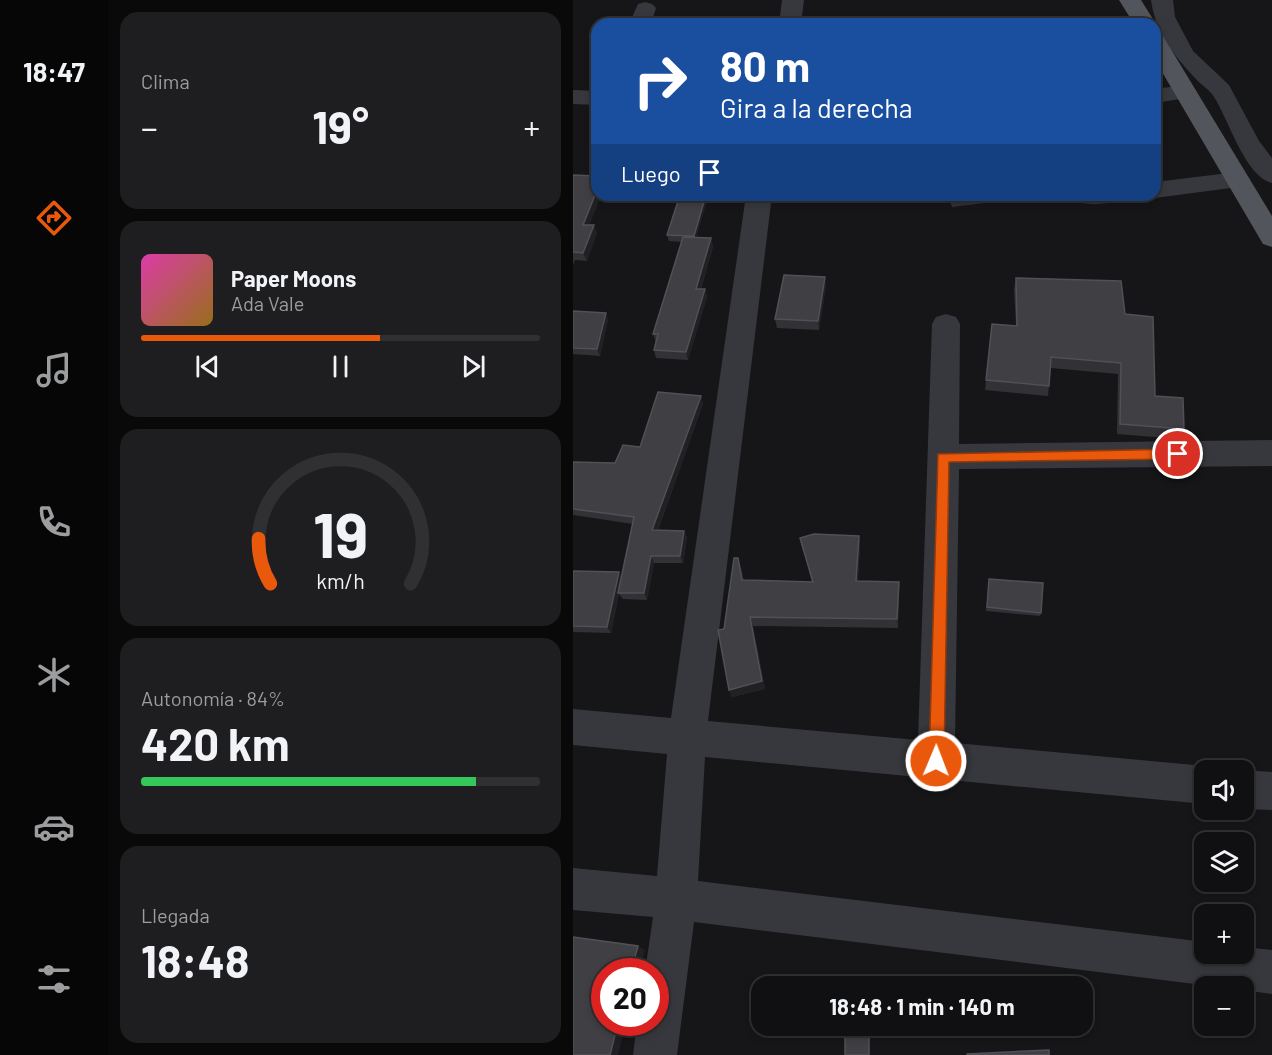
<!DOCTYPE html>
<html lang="es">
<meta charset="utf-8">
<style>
:root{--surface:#101012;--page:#1e1e20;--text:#f1f3f6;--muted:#9c9d9f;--line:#303032;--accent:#ea580c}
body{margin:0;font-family:Barlow,sans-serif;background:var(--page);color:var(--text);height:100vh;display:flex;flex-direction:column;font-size:22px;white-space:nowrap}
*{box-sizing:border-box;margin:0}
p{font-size:20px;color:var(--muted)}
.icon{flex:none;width:33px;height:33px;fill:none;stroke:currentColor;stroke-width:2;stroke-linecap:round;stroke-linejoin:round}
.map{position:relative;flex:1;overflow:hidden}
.sheet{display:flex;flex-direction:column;gap:12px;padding:12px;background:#09090a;width:465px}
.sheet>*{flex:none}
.top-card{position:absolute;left:18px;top:18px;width:570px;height:183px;border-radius:18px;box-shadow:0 3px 9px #0003,0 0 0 2px var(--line);background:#1a4fa0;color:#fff;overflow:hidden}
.fabs{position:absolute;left:621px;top:760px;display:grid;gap:12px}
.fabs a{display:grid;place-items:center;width:60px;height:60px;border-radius:12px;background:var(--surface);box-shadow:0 3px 9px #0003,0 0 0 2px var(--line);font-size:30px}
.speed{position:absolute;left:18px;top:958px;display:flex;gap:12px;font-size:30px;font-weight:700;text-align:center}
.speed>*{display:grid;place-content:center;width:78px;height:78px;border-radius:50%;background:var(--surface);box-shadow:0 3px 9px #0003,0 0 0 2px var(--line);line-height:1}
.speed .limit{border:9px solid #d22;background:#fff;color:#111}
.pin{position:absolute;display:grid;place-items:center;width:51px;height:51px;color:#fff;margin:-26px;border:3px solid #fff;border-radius:50%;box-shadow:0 2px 6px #0007}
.me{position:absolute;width:66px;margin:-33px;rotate:1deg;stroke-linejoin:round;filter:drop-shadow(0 0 4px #0008)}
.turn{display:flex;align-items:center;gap:21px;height:126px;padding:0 30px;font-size:27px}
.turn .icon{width:78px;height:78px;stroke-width:2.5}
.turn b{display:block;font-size:42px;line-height:51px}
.then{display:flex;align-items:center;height:57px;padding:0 30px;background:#0003;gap:12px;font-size:22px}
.big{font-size:45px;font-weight:700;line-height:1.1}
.sheet .card{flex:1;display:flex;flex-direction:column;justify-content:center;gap:9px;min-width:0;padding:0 21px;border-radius:18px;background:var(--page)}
.sheet .dial{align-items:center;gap:0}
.dial svg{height:156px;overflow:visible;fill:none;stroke:var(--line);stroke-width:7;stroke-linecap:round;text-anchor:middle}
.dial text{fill:var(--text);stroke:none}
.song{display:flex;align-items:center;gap:18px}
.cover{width:72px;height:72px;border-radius:9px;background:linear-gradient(135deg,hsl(320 70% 55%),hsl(40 70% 35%))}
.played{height:6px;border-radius:3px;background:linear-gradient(90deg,var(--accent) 60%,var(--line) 60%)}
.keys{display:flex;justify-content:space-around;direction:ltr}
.heat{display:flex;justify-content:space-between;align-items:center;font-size:33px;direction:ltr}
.charge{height:9px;border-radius:4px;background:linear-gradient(90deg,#34c759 84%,var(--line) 0)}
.trip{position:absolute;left:178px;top:976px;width:342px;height:60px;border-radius:18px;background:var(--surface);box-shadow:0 3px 9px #0003,0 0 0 2px var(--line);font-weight:700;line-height:60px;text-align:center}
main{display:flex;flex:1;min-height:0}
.tab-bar{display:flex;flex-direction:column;width:108px;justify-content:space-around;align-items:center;background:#060607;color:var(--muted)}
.tab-bar .icon{width:42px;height:42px}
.tab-bar .selected{color:var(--accent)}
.tab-bar b{font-size:27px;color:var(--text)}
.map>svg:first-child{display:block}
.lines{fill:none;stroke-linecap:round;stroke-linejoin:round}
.minor{fill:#37383d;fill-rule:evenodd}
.major{fill:#53555c;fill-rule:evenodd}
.wall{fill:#323236}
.shaded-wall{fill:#212124}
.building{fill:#3f3f44;stroke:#4f5156;stroke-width:1.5}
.route{fill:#ea580c;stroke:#983908;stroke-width:1.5}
</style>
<main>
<nav class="tab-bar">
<b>18:47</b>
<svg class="icon selected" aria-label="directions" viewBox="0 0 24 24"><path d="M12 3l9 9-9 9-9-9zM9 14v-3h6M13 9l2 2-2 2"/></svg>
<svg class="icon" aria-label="music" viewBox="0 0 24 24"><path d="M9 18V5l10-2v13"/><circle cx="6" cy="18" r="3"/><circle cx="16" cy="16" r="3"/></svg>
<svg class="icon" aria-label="phone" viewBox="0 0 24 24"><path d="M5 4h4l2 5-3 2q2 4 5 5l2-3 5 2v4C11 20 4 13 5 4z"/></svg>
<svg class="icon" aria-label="climate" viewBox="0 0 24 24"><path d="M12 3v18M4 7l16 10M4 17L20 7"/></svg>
<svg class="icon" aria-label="car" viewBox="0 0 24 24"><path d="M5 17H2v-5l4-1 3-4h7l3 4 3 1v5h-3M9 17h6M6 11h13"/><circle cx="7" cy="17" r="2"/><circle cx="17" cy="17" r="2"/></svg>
<svg class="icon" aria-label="filters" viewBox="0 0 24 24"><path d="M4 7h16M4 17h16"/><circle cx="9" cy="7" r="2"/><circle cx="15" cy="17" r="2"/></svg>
</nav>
<section class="sheet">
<div class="card"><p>Clima</p>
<div class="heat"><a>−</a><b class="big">19°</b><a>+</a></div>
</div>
<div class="card">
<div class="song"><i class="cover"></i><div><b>Paper Moons</b><p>Ada Vale</p></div></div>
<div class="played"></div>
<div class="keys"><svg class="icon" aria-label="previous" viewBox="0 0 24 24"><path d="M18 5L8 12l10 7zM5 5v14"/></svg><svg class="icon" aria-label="pause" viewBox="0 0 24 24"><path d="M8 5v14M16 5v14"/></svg><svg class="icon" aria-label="next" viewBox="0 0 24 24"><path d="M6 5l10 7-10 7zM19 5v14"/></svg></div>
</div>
<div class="card dial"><svg viewBox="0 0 100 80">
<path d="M14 69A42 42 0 1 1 86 69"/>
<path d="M14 69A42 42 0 0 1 8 46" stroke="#ea580c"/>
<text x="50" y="56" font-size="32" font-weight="700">19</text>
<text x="50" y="72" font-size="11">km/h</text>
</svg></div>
<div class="card"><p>Autonomía · 84%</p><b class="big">420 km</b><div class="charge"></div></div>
<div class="card"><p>Llegada</p><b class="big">18:48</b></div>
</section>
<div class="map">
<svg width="699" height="1055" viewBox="0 0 699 1055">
<rect width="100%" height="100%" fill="#161618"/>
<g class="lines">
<path class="minor" d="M 209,0 L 231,0 L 228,24 L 206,24 Z
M 578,0 L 600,0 L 602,17 L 620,51 L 656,85 L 686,141 L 699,158 L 699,183 C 671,176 655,116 639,94 C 634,88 627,84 622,78 C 601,56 582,31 578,0 Z
M 72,2 L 79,4 L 83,8 L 78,24 L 56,24 L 65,4 Z
M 612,85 L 620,87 L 624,92 L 620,97 L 582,103 L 582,89 Z
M 0,90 L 24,91 L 24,105 L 0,104 Z
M 664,172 L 673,174 L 677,180 L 673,186 L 582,198 L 573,195 L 582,195 L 582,182 Z
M 173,195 L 199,195 L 135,721 L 345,740 L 359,324 L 363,317 L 373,314 L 383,317 L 387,324 L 386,444 L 699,440 L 699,466 L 386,469 L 382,743 L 632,766 L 645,771 L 632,771 L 632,804 L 132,757 L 125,881 L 632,942 L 632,954 L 670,954 L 670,947 L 699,950 L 699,994 L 670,990 L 670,987 L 646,987 L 121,922 L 104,1055 L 60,1055 L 64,1023 L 82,1023 L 82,972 L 72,972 L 80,917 L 0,910 L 0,868 L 84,876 L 94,754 L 0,745 L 0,709 L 98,718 Z
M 496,195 L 547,195 L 543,201 C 529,205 514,205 500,201 Z
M 670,770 L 699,772 L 699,810 L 670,809 L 670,771 L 666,771 Z"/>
<path class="major" d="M 546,0 L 568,0 L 583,24 L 561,24 Z
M 582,34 L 590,36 L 593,41 L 699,216 L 699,247 L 690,244 L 582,60 Z"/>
</g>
<path class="wall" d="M 0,175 L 28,195 L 16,225 L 24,233 L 14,261 L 2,260 L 0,265 Z
M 107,195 L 123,238 L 138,238 L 140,247 L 128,289 L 132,289 L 134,297 L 115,360 L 83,358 L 81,350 L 83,342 L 80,334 L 109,242 L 96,241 L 94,235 Z
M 375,195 L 420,195 L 420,202 L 379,207 Z
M 443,278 L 552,314 L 582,396 L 611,429 L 607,439 L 544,434 L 545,374 L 478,368 L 476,386 L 475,396 L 412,390 L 419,324 L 443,326 L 441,289 Z
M 253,286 L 246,330 L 204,328 L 202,319 Z
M 0,311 L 35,320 L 27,356 L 0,354 Z
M 128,396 L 130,404 L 85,530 L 111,531 L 114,538 L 110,563 L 81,563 L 74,600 L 50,599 L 46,594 L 38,633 L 0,632 L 0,571 L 49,577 L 60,524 L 0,515 L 0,462 L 42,463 L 67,447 Z
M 286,536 L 287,545 L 285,581 L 326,591 L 325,628 L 180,626 L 192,689 L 159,697 L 156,690 L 151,629 L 168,568 L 171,580 L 239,582 L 227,538 Z
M 416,579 L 468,613 L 467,616 L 413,611 Z"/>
<path class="shaded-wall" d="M 24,190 L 24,195 L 28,195 L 13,233 L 10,225 Z
M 133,195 L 136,195 L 122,242 L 121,236 Z
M 21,225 L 24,233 L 14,261 L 10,253 Z
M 138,238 L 140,247 L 125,297 L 123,289 Z
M 252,277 L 253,286 L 246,330 L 245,321 Z
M 132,289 L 134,297 L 115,360 L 113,352 Z
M 33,313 L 35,320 L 27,356 L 24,349 Z
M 128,396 L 130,404 L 82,537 L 79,530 Z
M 111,531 L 114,538 L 110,563 L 107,556 Z
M 286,536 L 287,545 L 284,590 L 283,581 Z
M 78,556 L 81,563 L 74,600 L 71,593 Z
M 165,558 L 168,568 L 173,589 L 169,580 Z
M 46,572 L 49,578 L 38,633 L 34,627 Z
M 326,582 L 326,591 L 325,628 L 324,619 Z
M 177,617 L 180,626 L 192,689 L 159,697 L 156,690 Z
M 65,946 L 72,950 L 66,972 L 58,972 Z
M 45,1023 L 53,1023 L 45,1055 L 37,1055 Z"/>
<path class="building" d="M 0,175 L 24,176 L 24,190 L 10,225 L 21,225 L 10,253 L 0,252 Z
M 107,195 L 133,195 L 121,236 L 94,235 Z
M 110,237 L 138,238 L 123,289 L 132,289 L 113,352 L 81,350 L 85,334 L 80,334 Z
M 211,275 L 252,277 L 245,321 L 202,319 Z
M 443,278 L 548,281 L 552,314 L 580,317 L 582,396 L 610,398 L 611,429 L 547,424 L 548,363 L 478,357 L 476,386 L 413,380 L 419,324 L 444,326 Z
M 0,311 L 33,313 L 24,349 L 0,348 Z
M 85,392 L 128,396 L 79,530 L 111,531 L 107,556 L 78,556 L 71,593 L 45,593 L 61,517 L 0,509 L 0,462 L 42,463 L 50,445 L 67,447 Z
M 241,534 L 286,536 L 283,581 L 326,582 L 324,619 L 177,617 L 189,681 L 156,690 L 145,630 L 151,629 L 161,558 L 165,558 L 169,580 L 240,582 L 227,538 Z
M 0,571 L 46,572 L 34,627 L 0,626 Z
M 416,579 L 470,583 L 468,613 L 414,607 Z
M 0,937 L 65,946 L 58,972 L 32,972 L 32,1023 L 45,1023 L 37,1055 L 0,1055 Z
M 272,1026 L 296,1026 L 296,1055 L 272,1055 Z
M 476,1050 L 476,1055 L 394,1055 L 394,1054 Z"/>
<path class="route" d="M 605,449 L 611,454 L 605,459 L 376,462 L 371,761 L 369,766 L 363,768 L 358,766 L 356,761 L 365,454 Z"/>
</svg>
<div class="fabs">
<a><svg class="icon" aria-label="sound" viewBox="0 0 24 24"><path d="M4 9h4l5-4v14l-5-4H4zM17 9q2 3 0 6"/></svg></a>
<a><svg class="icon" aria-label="layers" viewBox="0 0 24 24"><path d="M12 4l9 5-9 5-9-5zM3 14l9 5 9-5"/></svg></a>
<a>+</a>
<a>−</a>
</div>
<div class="speed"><div class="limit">20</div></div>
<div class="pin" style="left:605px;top:454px;background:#d93025"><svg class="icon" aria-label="arrive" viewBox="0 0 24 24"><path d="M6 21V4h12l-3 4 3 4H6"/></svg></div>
<svg class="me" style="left:363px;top:761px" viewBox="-20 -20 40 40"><circle r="17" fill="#ea580c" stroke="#fff" stroke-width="3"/><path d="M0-11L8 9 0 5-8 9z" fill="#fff"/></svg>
<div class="trip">18:48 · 1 min · 140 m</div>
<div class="top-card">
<div class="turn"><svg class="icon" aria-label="right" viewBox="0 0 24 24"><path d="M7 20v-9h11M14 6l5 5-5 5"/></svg><div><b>80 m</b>Gira a la derecha</div></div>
<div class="then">Luego<svg class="icon" aria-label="arrive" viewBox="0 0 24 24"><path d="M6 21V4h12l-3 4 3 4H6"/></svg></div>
</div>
</div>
</main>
